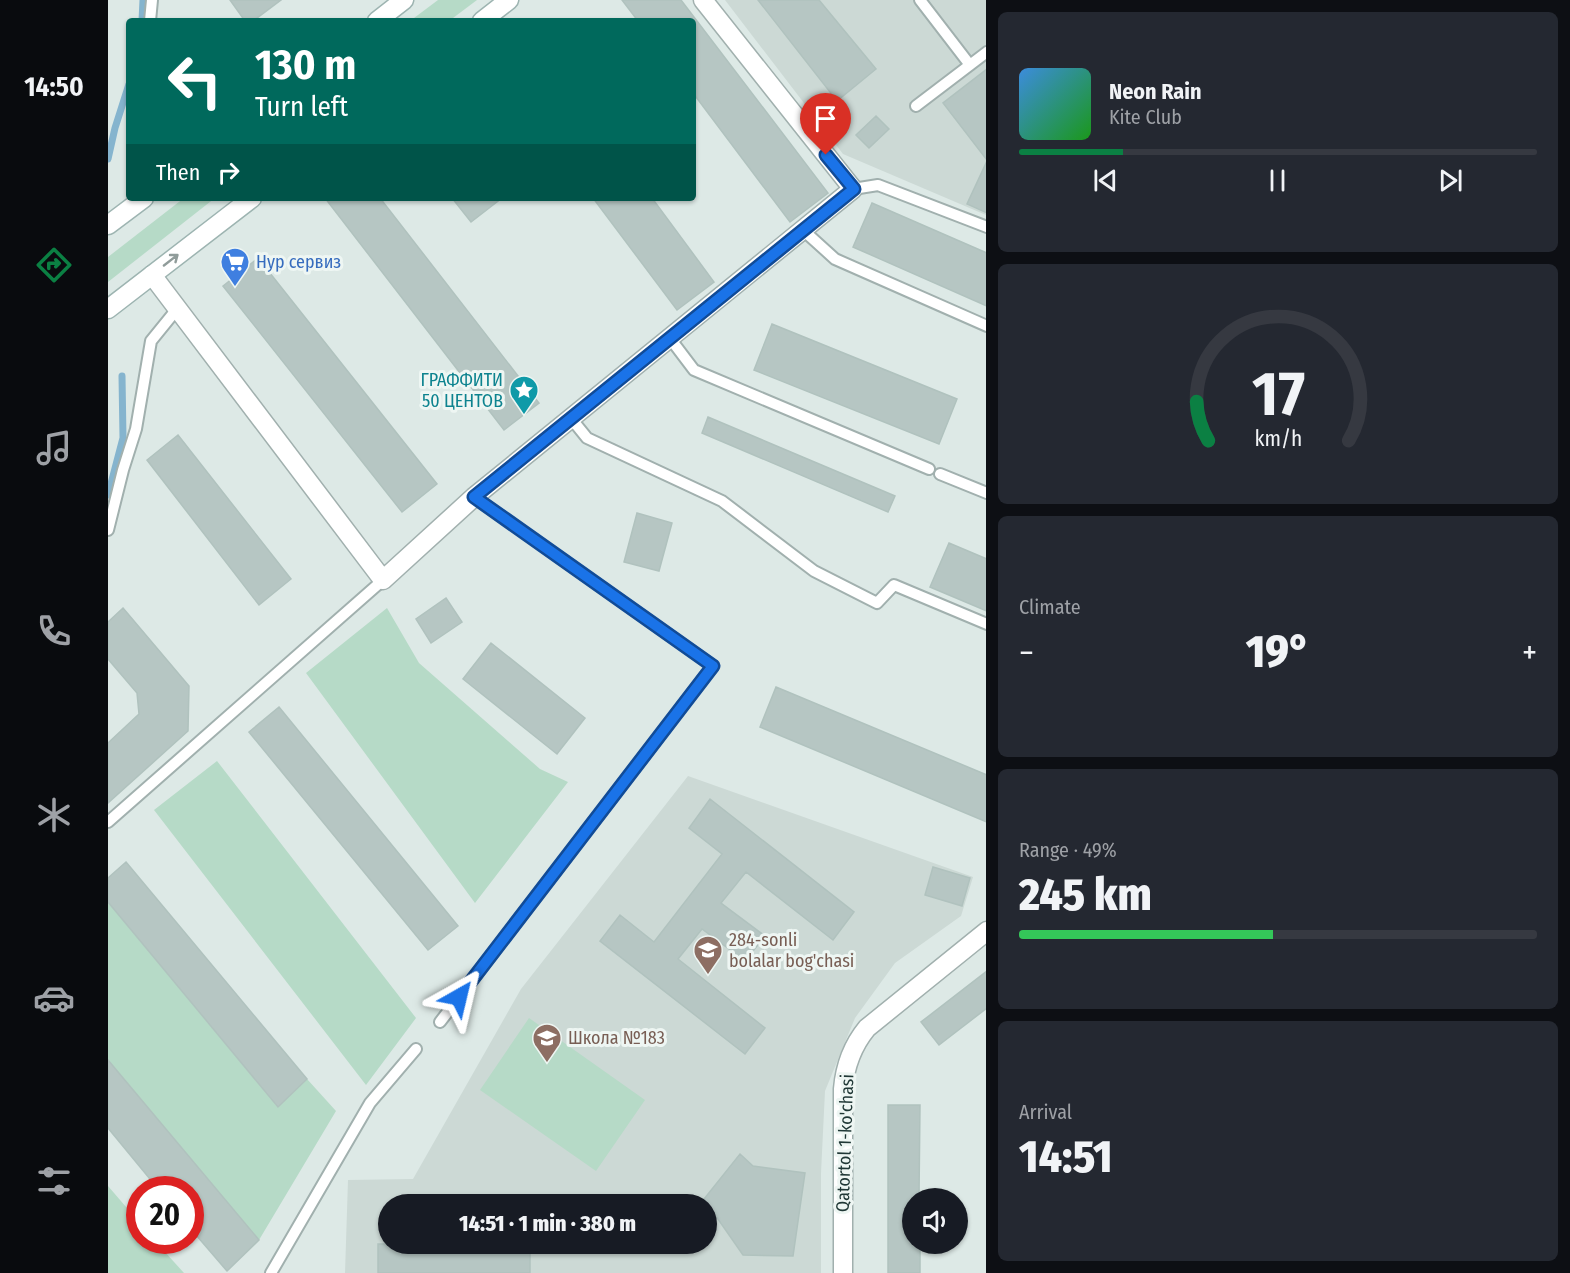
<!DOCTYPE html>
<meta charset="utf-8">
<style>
:root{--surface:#171b24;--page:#242831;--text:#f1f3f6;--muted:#9ea1a6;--line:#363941;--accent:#0b8043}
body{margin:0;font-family:"Fira Sans Condensed",sans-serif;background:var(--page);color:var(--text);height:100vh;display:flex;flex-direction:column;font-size:22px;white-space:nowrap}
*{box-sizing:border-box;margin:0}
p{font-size:20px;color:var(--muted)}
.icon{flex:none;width:33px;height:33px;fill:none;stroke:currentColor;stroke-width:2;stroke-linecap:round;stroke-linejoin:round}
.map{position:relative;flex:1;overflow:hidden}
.sheet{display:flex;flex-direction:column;gap:12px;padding:12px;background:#0d0f14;width:584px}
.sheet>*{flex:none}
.banner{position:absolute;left:18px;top:18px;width:570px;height:183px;border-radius:6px;box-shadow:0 2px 4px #0004;background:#00695c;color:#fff;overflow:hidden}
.buttons{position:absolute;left:794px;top:1188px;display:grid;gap:12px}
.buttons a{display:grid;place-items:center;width:66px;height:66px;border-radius:50%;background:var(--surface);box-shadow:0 2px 4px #0004;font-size:30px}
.speed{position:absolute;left:18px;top:1176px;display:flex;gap:12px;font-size:30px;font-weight:700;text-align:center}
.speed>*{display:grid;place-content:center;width:78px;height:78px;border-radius:50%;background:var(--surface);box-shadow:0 2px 4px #0004;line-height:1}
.speed .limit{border:9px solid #d22;background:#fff;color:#111}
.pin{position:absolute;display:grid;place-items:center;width:51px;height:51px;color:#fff;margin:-62px -26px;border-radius:50% 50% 50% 0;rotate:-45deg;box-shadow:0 0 6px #0007}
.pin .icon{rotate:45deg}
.me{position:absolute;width:66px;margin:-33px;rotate:37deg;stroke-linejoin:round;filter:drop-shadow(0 0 4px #0008)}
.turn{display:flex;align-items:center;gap:21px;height:126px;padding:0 30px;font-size:27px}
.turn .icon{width:78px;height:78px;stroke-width:2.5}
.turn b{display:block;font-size:42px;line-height:51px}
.then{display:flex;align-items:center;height:57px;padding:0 30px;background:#0003;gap:12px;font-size:22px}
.big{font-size:45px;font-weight:800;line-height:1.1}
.sheet .tile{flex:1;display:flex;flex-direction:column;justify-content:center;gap:9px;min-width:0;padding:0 21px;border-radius:9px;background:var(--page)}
.sheet .dial{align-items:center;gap:0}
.dial svg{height:156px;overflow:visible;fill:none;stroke:var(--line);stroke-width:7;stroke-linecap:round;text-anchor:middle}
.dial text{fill:var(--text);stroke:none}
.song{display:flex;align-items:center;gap:18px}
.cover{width:72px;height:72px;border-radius:9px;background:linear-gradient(135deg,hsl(210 70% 55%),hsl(120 70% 35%))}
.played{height:6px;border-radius:3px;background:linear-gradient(90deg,var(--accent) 20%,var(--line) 20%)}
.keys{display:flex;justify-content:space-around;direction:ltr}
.heat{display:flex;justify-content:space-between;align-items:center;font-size:33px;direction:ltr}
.charge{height:9px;border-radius:4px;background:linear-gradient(90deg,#34c759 49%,var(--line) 0)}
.trip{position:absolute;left:270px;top:1194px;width:339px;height:60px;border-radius:30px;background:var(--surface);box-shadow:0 2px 4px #0004;font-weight:800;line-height:60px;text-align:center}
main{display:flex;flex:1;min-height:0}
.tab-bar{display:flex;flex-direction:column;width:108px;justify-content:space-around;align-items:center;background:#090b0e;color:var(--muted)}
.tab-bar .icon{width:42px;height:42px}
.tab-bar .current{color:var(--accent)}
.tab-bar b{font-size:27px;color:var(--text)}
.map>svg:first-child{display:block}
.built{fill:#ccd9d5;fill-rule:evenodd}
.green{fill:#b6dac7}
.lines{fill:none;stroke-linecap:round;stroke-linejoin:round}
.stream{stroke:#85b4ce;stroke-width:7}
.building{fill:#b6c6c3;stroke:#b0c2be;stroke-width:1.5}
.lane-casing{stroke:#a1b0ae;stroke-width:14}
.street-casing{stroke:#a1b0ae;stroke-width:21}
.secondary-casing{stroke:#9db4b1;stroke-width:21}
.lane{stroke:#fff;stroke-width:10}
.street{stroke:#fff;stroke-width:18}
.secondary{stroke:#fff;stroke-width:18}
.oneway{stroke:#909c9a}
.route-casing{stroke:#114b97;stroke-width:15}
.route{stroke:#1a73e8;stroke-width:10}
.labels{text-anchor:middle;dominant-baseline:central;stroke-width:6;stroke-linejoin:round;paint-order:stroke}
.shop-label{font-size:18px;fill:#366cbe;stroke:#eef6f3;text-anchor:start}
.culture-label{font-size:18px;fill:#0d838f;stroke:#eef6f3;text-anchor:end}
.education-label{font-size:18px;fill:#785e54;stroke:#eef6f3;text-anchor:start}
.street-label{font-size:18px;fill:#203836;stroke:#eef6f3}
</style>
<main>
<nav class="tab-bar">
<b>14:50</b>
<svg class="icon current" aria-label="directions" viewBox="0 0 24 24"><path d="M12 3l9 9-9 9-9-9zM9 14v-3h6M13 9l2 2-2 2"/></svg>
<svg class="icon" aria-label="music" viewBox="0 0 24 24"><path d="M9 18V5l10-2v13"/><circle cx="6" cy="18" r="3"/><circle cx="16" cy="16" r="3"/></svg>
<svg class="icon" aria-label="phone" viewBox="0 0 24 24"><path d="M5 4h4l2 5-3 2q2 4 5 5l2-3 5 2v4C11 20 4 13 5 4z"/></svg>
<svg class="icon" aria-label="climate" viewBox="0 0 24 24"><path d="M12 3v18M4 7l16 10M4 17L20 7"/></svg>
<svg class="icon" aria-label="car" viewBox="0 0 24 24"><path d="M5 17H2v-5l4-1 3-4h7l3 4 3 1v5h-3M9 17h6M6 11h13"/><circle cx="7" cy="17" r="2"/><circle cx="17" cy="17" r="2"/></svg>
<svg class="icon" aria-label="filters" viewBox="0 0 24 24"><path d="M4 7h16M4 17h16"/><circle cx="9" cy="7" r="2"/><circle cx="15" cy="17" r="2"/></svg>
</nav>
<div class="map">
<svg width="879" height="1273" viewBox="0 0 879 1273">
<rect width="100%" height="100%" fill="#dde9e6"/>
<path class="built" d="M 617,0 L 878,0 L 878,215 L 735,154 Z
M 580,776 L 865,877 L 853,916 L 787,963 L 747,1018 L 717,1091 L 713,1173 L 713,1273 L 237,1273 L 240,1180 L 305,1179 L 413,989 ZM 280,1204 L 598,1204 L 598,1244 L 280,1244 Z"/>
<path class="green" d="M 330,0 L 369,0 L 341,21 L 302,21 Z
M 76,198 L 107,198 L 0,282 L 0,257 Z
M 279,608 L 311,663 L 432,769 L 460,782 L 367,903 L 198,673 Z
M 109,761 L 308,1018 L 258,1085 L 46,810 Z
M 0,902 L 169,1106 L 199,1079 L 228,1111 L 151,1240 L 0,1060 Z
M 421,1018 L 537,1100 L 488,1171 L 372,1090 Z
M 0,1186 L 31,1222 L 32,1240 L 47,1241 L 76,1273 L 0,1273 Z"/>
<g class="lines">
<path class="stream" d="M 34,21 L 35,0
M 0,159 L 7,128 L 21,84
M 0,495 L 15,438 L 14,376"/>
</g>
<path class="building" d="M 122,0 L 173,0 L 145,21 L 137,21 Z
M 514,0 L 573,0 L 720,193 L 682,222 L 585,93 L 585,21 L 530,21 Z
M 650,0 L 711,0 L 768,69 L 729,101 Z
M 879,69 L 879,160 L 835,103 Z
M 768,116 L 781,129 L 761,148 L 748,135 Z
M 879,161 L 879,213 L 859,204 Z
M 217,198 L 272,198 L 431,403 L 396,430 Z
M 344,198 L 394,198 L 363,222 Z
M 485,198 L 544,198 L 606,282 L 569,310 Z
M 764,203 L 879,253 L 879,306 L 745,247 Z
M 150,258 L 329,484 L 294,512 L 115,286 Z
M 664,324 L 849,399 L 831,444 L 646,370 Z
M 600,417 L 787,496 L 780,512 L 594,433 Z
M 70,435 L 183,579 L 151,605 L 39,460 Z
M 529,513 L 564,523 L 551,571 L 516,562 Z
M 841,543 L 879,559 L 879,611 L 822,587 Z
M 338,598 L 354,622 L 323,643 L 308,619 Z
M 15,608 L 81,686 L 80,731 L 0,803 L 0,743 L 31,714 L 29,693 L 0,659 L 0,622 Z
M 383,643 L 477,718 L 449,754 L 355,679 Z
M 668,687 L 879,775 L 879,822 L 652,727 Z
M 171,707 L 350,926 L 320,950 L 141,732 Z
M 602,799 L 746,912 L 725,940 L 638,872 L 613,903 L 657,936 L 637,961 L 594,929 L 570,959 L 657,1028 L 637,1054 L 492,941 L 512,915 L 546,942 L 614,854 L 581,828 Z
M 18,862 L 199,1079 L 170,1107 L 0,902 L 0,878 Z
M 825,867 L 862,878 L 854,906 L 817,895 Z
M 879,971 L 879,1008 L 831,1045 L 813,1022 Z
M 0,1060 L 151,1240 L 119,1271 L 82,1228 L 82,1190 L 51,1190 L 0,1128 Z
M 780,1105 L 812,1105 L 811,1198 L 804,1198 L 804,1244 L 812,1244 L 812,1273 L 780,1273 Z
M 632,1154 L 645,1166 L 697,1173 L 685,1256 L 635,1255 L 596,1199 Z
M 270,1244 L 422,1244 L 422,1273 L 270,1273 Z"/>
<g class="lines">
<g class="lane-casing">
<path id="lane" d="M 812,0 L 862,65
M 42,21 L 44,0
M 808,106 L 879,52
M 745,189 L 770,185 L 879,227
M 695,230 L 727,259 L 879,326
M 561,337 L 586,370 L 821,469
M 462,417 L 479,438 L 614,501 L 706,571 L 769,603 L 786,585 L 879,624
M 832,474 L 879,493
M 0,530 L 15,470 L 28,429 L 43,341 L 69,309
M 0,822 L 275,580
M 332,1022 L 605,666 L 366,497
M 163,1273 L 262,1103 L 308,1049"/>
</g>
<g class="street-casing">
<path id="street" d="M 44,275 L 275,580 L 366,497 L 745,189 L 595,0
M 735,1273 L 735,1089 C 737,1066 745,1045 759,1028 L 879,931"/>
</g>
<g class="secondary-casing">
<path id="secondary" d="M 269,21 L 296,0
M 374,21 L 401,0
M 0,225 L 36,198
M 0,309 L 144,198"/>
</g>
<use href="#lane" class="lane"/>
<use href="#street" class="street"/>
<use href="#secondary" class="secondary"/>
</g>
<defs><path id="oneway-shaft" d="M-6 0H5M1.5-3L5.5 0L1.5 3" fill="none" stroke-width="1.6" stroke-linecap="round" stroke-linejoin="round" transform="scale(1.5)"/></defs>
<use class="oneway" href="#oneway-shaft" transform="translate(63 260) rotate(-38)"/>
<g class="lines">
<g class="route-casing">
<path id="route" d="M 351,997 L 605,666 L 366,497 L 746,189 L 718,155"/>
</g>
<use href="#route" class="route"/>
</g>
<defs>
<g id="supermarket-pin" transform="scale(1.5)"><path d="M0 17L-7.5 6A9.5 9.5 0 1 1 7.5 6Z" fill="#3f7fe0" stroke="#eef6f3"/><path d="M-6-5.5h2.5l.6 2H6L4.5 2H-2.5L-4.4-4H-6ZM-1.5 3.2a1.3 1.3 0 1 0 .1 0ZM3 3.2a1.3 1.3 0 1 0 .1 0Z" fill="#fff"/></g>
<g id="sight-pin" transform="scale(1.5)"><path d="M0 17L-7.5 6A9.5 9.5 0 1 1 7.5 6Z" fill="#0f9aa8" stroke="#eef6f3"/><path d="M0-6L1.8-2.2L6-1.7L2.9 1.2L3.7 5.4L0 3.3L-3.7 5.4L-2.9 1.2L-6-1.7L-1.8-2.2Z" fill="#fff"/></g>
<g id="school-pin" transform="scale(1.5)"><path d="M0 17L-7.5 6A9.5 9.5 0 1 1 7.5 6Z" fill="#8d6e63" stroke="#eef6f3"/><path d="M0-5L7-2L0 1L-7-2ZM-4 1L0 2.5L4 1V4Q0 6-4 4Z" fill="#fff"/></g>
</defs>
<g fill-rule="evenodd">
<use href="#supermarket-pin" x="127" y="262"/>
<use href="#sight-pin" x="416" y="390"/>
<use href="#school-pin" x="600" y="950"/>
<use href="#school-pin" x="439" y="1038"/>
</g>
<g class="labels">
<g class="shop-label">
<text x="148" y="262">Нур сервиз</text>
</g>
<g class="culture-label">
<text x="395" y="380">ГРАФФИТИ<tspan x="395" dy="21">50 ЦЕНТОВ</tspan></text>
</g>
<g class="education-label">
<text x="621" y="940">284-sonli<tspan x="621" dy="21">bolalar bog'chasi</tspan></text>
<text x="460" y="1038">Школа №183</text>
</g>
<g class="street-label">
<text transform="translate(737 1143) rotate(-88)">Qatortol 1-ko'chasi</text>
</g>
</g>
</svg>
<div class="buttons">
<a><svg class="icon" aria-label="sound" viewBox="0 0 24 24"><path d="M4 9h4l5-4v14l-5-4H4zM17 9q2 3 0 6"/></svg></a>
</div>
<div class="speed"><div class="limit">20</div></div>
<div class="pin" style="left:718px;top:155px;background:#d93025"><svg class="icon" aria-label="arrive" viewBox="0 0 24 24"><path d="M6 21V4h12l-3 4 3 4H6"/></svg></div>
<svg class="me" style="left:351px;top:997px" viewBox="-20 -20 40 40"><path d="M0-17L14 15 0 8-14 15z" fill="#1a73e8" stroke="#fff" stroke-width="4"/></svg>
<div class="trip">14:51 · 1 min · 380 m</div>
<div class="banner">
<div class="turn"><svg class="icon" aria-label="left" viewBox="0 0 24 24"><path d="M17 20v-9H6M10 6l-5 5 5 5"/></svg><div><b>130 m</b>Turn left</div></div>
<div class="then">Then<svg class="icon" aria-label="right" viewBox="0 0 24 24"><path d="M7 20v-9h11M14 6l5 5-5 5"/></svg></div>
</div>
</div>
<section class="sheet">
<div class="tile">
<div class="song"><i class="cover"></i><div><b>Neon Rain</b><p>Kite Club</p></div></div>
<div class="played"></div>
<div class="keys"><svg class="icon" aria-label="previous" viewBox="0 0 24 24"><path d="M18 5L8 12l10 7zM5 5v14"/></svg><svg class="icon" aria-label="pause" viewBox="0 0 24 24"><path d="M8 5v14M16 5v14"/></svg><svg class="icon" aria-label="next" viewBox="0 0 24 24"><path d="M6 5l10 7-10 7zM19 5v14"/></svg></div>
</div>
<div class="tile dial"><svg viewBox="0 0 100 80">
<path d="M14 69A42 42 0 1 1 86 69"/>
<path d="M14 69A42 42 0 0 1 8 49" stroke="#0b8043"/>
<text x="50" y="56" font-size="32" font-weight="700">17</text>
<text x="50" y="72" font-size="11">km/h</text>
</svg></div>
<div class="tile"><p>Climate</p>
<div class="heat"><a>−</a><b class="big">19°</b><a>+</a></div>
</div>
<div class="tile"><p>Range · 49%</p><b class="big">245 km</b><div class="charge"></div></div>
<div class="tile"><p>Arrival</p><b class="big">14:51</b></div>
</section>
</main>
